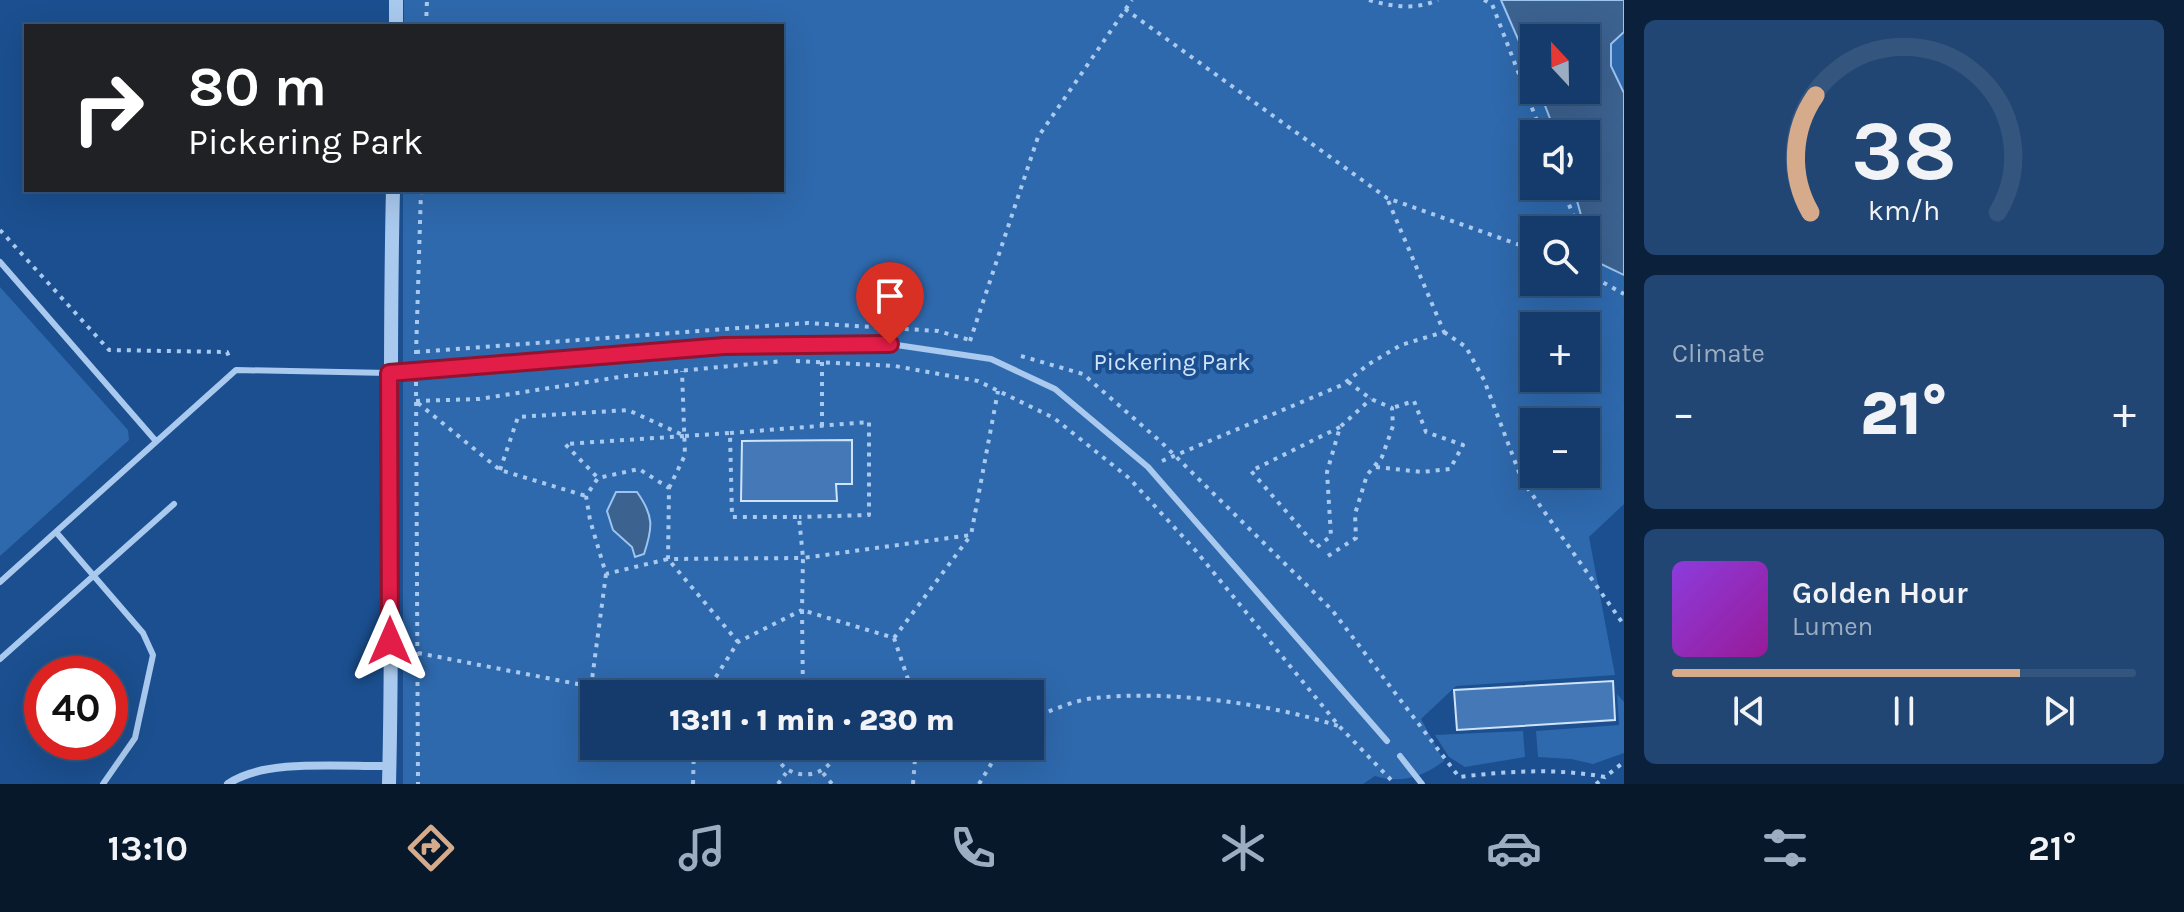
<!DOCTYPE html>
<meta charset="utf-8">
<style>
:root{--surface:#143b6b;--page:#214673;--text:#f1f3f6;--muted:#9dadc1;--line:#33557e;--accent:#d6ab8b}
body{margin:0;font-family:Karla,sans-serif;background:var(--page);color:var(--text);height:100vh;display:flex;flex-direction:column;font-size:30px;white-space:nowrap}
*{box-sizing:border-box;margin:0}
p{font-size:26px;color:var(--muted)}
.icon{flex:none;width:44px;height:44px;fill:none;stroke:currentColor;stroke-width:2;stroke-linecap:round;stroke-linejoin:round}
.map{position:relative;flex:1;overflow:hidden}
.sheet{display:flex;flex-direction:column;gap:20px;padding:20px;background:#0b203b;width:560px}
.sheet>*{flex:none}
.guide{position:absolute;left:24px;top:24px;width:760px;height:168px;border-radius:0px;box-shadow:0 8px 32px #0002,0 0 0 2px var(--line);background:#202124;color:#fff;overflow:hidden}
.needle{width:52px;rotate:338deg}
.tools{position:absolute;left:1520px;top:24px;display:grid;gap:16px}
.tools a{display:grid;place-items:center;width:80px;height:80px;border-radius:0px;background:var(--surface);box-shadow:0 8px 32px #0002,0 0 0 2px var(--line);font-size:40px}
.speed{position:absolute;left:24px;top:656px;display:flex;gap:16px;font-size:40px;font-weight:700;text-align:center}
.speed>*{display:grid;place-content:center;width:104px;height:104px;border-radius:50%;background:var(--surface);box-shadow:0 8px 32px #0002,0 0 0 2px var(--line);line-height:1}
.speed .limit{border:12px solid #d22;background:#fff;color:#111}
.pin{position:absolute;display:grid;place-items:center;width:68px;height:68px;color:#fff;margin:-82px -34px;border-radius:50% 50% 50% 0;rotate:-45deg;box-shadow:0 0 8px #0007}
.pin .icon{rotate:45deg}
.me{position:absolute;width:88px;margin:-44px;rotate:0deg;stroke-linejoin:round;filter:drop-shadow(0 0 6px #0008)}
.turn{display:flex;align-items:center;gap:28px;height:168px;padding:0 32px;font-size:36px}
.turn .icon{width:104px;height:104px;stroke-width:2.5}
.turn b{display:block;font-size:56px;line-height:68px}
.big{font-size:60px;font-weight:800;line-height:1.1}
.sheet .widget{flex:1;display:flex;flex-direction:column;justify-content:center;gap:12px;min-width:0;padding:0 28px;border-radius:12px;background:var(--page)}
.sheet .dial{align-items:center;gap:0}
.dial svg{height:208px;overflow:visible;fill:none;stroke:var(--line);stroke-width:7;stroke-linecap:round;text-anchor:middle}
.dial text{fill:var(--text);stroke:none}
.song{display:flex;align-items:center;gap:24px}
.cover{width:96px;height:96px;border-radius:12px;background:linear-gradient(135deg,hsl(270 70% 55%),hsl(300 70% 35%))}
.played{height:8px;border-radius:4px;background:linear-gradient(90deg,var(--accent) 75%,var(--line) 75%)}
.keys{display:flex;justify-content:space-around;direction:ltr}
.heat{display:flex;justify-content:space-between;align-items:center;font-size:44px;direction:ltr}
.trip{position:absolute;left:580px;top:680px;width:464px;height:80px;border-radius:0px;background:var(--surface);box-shadow:0 8px 32px #0002,0 0 0 2px var(--line);font-weight:800;line-height:80px;text-align:center}
.tab-bar{display:flex;height:128px;justify-content:space-around;align-items:center;background:#08182b;color:var(--muted)}
.tab-bar .icon{width:56px;height:56px}
.tab-bar .active{color:var(--accent)}
.tab-bar b{font-size:36px;color:var(--text)}
main{display:flex;flex:1;min-height:0}
.map>svg:first-child{display:block}
.green{fill:#2e69ad;fill-rule:evenodd}
.water{fill:#3c6290;stroke:#9cc4f0;stroke-width:2}
.building{fill:#4478b7;stroke:#cfe3fa;stroke-width:2}
.lines{fill:none;stroke-linecap:round;stroke-linejoin:round}
.path{stroke:#a9c9ee;stroke-width:4;stroke-dasharray:4 6;stroke-linecap:butt}
.service{stroke:#a9c9ee;stroke-width:6}
.minor{stroke:#a9c9ee;stroke-width:8}
.tertiary{stroke:#a9c9ee;stroke-width:14}
.route-casing{stroke:#92132f;stroke-width:20}
.route{stroke:#e11d48;stroke-width:14}
.labels{text-anchor:middle;dominant-baseline:central;stroke-width:8;stroke-linejoin:round;paint-order:stroke}
.park-label{font-size:24px;fill:#cfe3fa;stroke:#1b4f8f}
</style>
<main>
<div class="map">
<svg width="1624" height="784" viewBox="0 0 1624 784">
<rect width="100%" height="100%" fill="#1b4f8f"/>
<path class="green" d="M 404,0 L 1624,0 L 1624,504 L 1589,537 L 1615,675 L 1456,686 L 1421,719 L 1444,761 C 1423,777 1400,784 1375,776 L 1363,784 L 403,784 L 403,190 L 782,190 L 782,26 L 404,26 ZM 1534,38 L 1586,38 L 1586,90 L 1534,90 ZM 1534,134 L 1586,134 L 1586,186 L 1534,186 ZM 1534,230 L 1586,230 L 1586,282 L 1534,282 ZM 1534,326 L 1586,326 L 1586,378 L 1534,378 ZM 1534,422 L 1586,422 L 1586,474 L 1534,474 ZM 594,694 L 1030,694 L 1030,746 L 594,746 Z
M 0,287 L 128,430 L 129,440 L 0,556 Z
M 1617,694 L 1624,702 L 1624,753 L 1593,764 L 1571,759 L 1538,757 L 1536,731 L 1619,725 Z
M 1523,731 L 1525,757 L 1465,767 L 1449,757 L 1435,735 Z"/>
<path class="water" d="M 1501,0 L 1624,0 L 1624,32 L 1611,44 L 1611,66 L 1624,93 L 1624,275 L 1601,264 L 1585,230 L 1573,186 L 1586,186 L 1586,134 L 1556,134 L 1539,90 L 1586,90 L 1586,38 L 1534,38 L 1534,76 Z
M 616,492 L 637,492 C 654,516 653,527 644,554 L 635,557 L 632,547 L 613,530 L 607,511 Z"/>
<path class="building" d="M 852,440 L 852,484 L 836,484 L 837,501 L 741,501 L 742,441 Z
M 1613,681 L 1615,720 L 1457,730 L 1454,690 Z"/>
<g class="lines">
<path class="path" d="M 1369,0 C 1393,7 1415,10 1438,0
M 1484,0 L 1492,4 L 1542,134
M 1125,9 L 1387,198 L 1534,250
M 426,26 L 427,0
M 1562,186 L 1576,223 L 1574,230
M 0,230 L 109,350 L 227,352 L 229,357
M 1586,273 L 1624,294
M 1444,332 L 1466,347 L 1484,380 L 1522,480 L 1624,625
M 970,341 L 1038,137 L 1132,0
M 416,352 L 807,323 L 938,331 L 970,340
M 416,354 L 421,190
M 1021,356 L 1083,374 L 1161,442 L 1332,610 L 1459,777 C 1509,771 1556,768 1605,777 L 1624,762
M 796,361 L 895,366 L 978,381 L 1054,418 L 1129,478 L 1196,551 L 1339,726 L 1395,784
M 416,382 L 418,784
M 416,401 L 479,399 L 626,376 L 783,361
M 418,403 L 500,470 L 586,496
M 822,426 L 822,362
M 1340,427 L 1251,471 L 1317,547 L 1331,536 L 1327,472 L 1340,427 L 1371,399
M 730,433 L 869,422 L 869,515 L 799,517
M 685,436 L 730,433 L 732,517 L 799,517 L 803,558 L 971,535 L 998,391
M 1162,461 L 1342,385 L 1369,364 L 1401,345 L 1444,332 L 1387,198
M 1376,467 L 1422,472 L 1450,469 L 1463,445 L 1426,432 L 1414,401 L 1392,408
M 500,470 L 518,417 L 628,410 L 685,436 L 565,444 L 598,478
M 669,488 L 685,455 L 682,371
M 1328,556 L 1356,538 L 1355,514 L 1367,475 L 1382,457 L 1393,426 L 1392,408 L 1371,399 L 1347,381
M 894,638 L 971,535
M 418,653 L 629,694
M 591,687 L 606,574
M 705,694 L 738,642 L 802,610 L 803,558 L 668,559 L 669,488 L 639,469 L 598,478 L 586,496 L 590,520 L 606,574 L 668,559 L 738,642
M 803,694 L 802,610 L 894,638 L 913,694
M 1030,718 C 1050,712 1073,700 1095,698 C 1167,690 1269,703 1338,726
M 773,746 C 779,784 831,784 838,746
M 823,773 L 832,784
M 693,784 L 694,746
M 778,784 L 786,773
M 913,784 L 916,746
M 979,784 L 1002,746
M 1596,784 L 1605,777"/>
<path class="service" d="M 0,262 L 155,440
M 56,532 L 143,633 L 153,655 L 135,738 L 103,784
M 0,582 L 236,370 L 389,373 L 724,346 L 890,344 L 991,359 L 1055,389 L 1148,467 L 1387,741
M 0,659 L 174,504
M 1400,756 L 1422,784"/>
<path class="minor" d="M 228,784 C 263,758 346,767 389,766"/>
<path class="tertiary" d="M 396,26 L 396,0
M 389,784 C 394,586 388,388 393,190"/>
</g>
<g class="lines">
<g class="route-casing">
<path id="route" d="M 390,641 L 389,373 L 724,346 L 890,344"/>
</g>
<use href="#route" class="route"/>
</g>
<g class="labels">
<g class="park-label">
<text x="1172" y="362">Pickering Park</text>
</g>
</g>
</svg>
<div class="tools">
<a><svg class="needle" viewBox="-14 -14 28 28"><path d="M0-13l5 13h-10z" fill="#e53935"/><path d="M0 13l5-13h-10z" fill="#9dadc1"/></svg></a>
<a><svg class="icon" aria-label="sound" viewBox="0 0 24 24"><path d="M4 9h4l5-4v14l-5-4H4zM17 9q2 3 0 6"/></svg></a>
<a><svg class="icon" aria-label="search" viewBox="0 0 24 24"><circle cx="10" cy="10" r="6"/><path d="M15 15l6 6"/></svg></a>
<a>+</a>
<a>−</a>
</div>
<div class="speed"><div class="limit">40</div></div>
<div class="pin" style="left:890px;top:344px;background:#d93025"><svg class="icon" aria-label="arrive" viewBox="0 0 24 24"><path d="M6 21V4h12l-3 4 3 4H6"/></svg></div>
<svg class="me" style="left:390px;top:641px" viewBox="-20 -20 40 40"><path d="M0-17L14 15 0 8-14 15z" fill="#e11d48" stroke="#fff" stroke-width="4"/></svg>
<div class="trip">13:11 · 1 min · 230 m</div>
<div class="guide">
<div class="turn"><svg class="icon" aria-label="right" viewBox="0 0 24 24"><path d="M7 20v-9h11M14 6l5 5-5 5"/></svg><div><b>80 m</b>Pickering Park</div></div>
</div>
</div>
<section class="sheet">
<div class="widget dial"><svg viewBox="0 0 100 80">
<path d="M14 69A42 42 0 1 1 86 69"/>
<path d="M14 69A42 42 0 0 1 16 24" stroke="#d6ab8b"/>
<text x="50" y="56" font-size="32" font-weight="700">38</text>
<text x="50" y="72" font-size="11">km/h</text>
</svg></div>
<div class="widget"><p>Climate</p>
<div class="heat"><a>−</a><b class="big">21°</b><a>+</a></div>
</div>
<div class="widget">
<div class="song"><i class="cover"></i><div><b>Golden Hour</b><p>Lumen</p></div></div>
<div class="played"></div>
<div class="keys"><svg class="icon" aria-label="previous" viewBox="0 0 24 24"><path d="M18 5L8 12l10 7zM5 5v14"/></svg><svg class="icon" aria-label="pause" viewBox="0 0 24 24"><path d="M8 5v14M16 5v14"/></svg><svg class="icon" aria-label="next" viewBox="0 0 24 24"><path d="M6 5l10 7-10 7zM19 5v14"/></svg></div>
</div>
</section>
</main>
<nav class="tab-bar">
<b>13:10</b>
<svg class="icon active" aria-label="directions" viewBox="0 0 24 24"><path d="M12 3l9 9-9 9-9-9zM9 14v-3h6M13 9l2 2-2 2"/></svg>
<svg class="icon" aria-label="music" viewBox="0 0 24 24"><path d="M9 18V5l10-2v13"/><circle cx="6" cy="18" r="3"/><circle cx="16" cy="16" r="3"/></svg>
<svg class="icon" aria-label="phone" viewBox="0 0 24 24"><path d="M5 4h4l2 5-3 2q2 4 5 5l2-3 5 2v4C11 20 4 13 5 4z"/></svg>
<svg class="icon" aria-label="climate" viewBox="0 0 24 24"><path d="M12 3v18M4 7l16 10M4 17L20 7"/></svg>
<svg class="icon" aria-label="car" viewBox="0 0 24 24"><path d="M5 17H2v-5l4-1 3-4h7l3 4 3 1v5h-3M9 17h6M6 11h13"/><circle cx="7" cy="17" r="2"/><circle cx="17" cy="17" r="2"/></svg>
<svg class="icon" aria-label="filters" viewBox="0 0 24 24"><path d="M4 7h16M4 17h16"/><circle cx="9" cy="7" r="2"/><circle cx="15" cy="17" r="2"/></svg>
<b>21°</b>
</nav>
